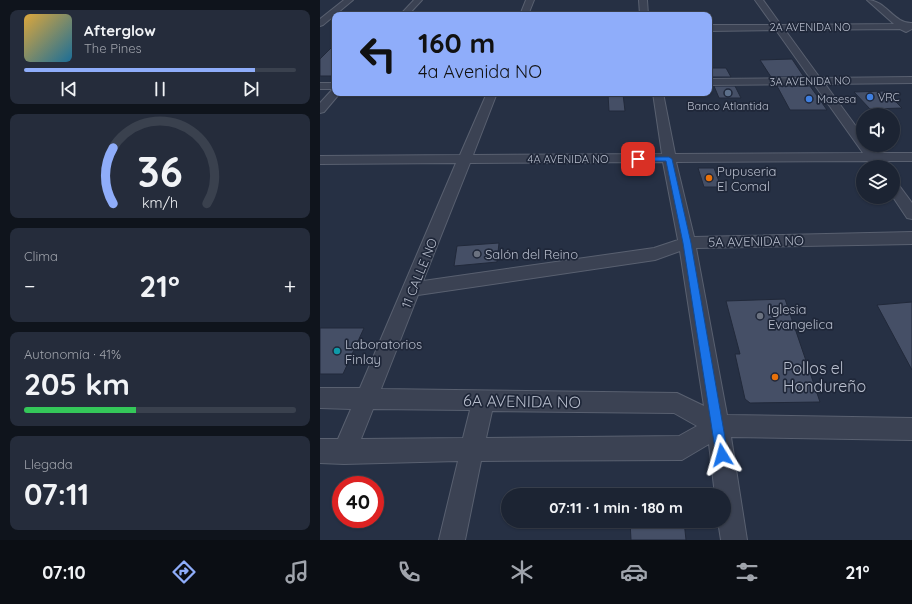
<!DOCTYPE html>
<html lang="es">
<meta charset="utf-8">
<style>
:root{--surface:#1c2433;--page:#252c3b;--text:#f1f3f6;--muted:#a0a4ac;--line:#3a414e;--accent:#8fadfa}
body{margin:0;font-family:Quicksand,sans-serif;background:var(--page);color:var(--text);height:100vh;display:flex;flex-direction:column;font-size:15px;white-space:nowrap}
*{box-sizing:border-box;margin:0}
p{font-size:13px;color:var(--muted)}
.icon{flex:none;width:22px;height:22px;fill:none;stroke:currentColor;stroke-width:2;stroke-linecap:round;stroke-linejoin:round}
.map{position:relative;flex:1;overflow:hidden}
.drawer{display:flex;flex-direction:column;gap:10px;padding:10px;background:#0f141c;width:320px}
.drawer>*{flex:none}
.guide{position:absolute;left:12px;top:12px;width:380px;height:84px;border-radius:8px;box-shadow:0 1px 3px #0004,0 0 0 1px var(--line);background:#8fadfa;color:#111;overflow:hidden}
.controls{position:absolute;left:536px;top:108px;display:grid;gap:8px}
.controls a{display:grid;place-items:center;width:44px;height:44px;border-radius:50%;background:var(--surface);box-shadow:0 1px 3px #0004,0 0 0 1px var(--line);font-size:20px}
.speed{position:absolute;left:12px;top:476px;display:flex;gap:8px;font-size:20px;font-weight:700;text-align:center}
.speed>*{display:grid;place-content:center;width:52px;height:52px;border-radius:50%;background:var(--surface);box-shadow:0 1px 3px #0004,0 0 0 1px var(--line);line-height:1}
.speed .limit{border:6px solid #d22;background:#fff;color:#111}
.pin{position:absolute;display:grid;place-items:center;width:34px;height:34px;color:#fff;margin:-17px;border-radius:8px;box-shadow:0 2px 6px #0006}
.me{position:absolute;width:44px;margin:-22px;rotate:352deg;stroke-linejoin:round;filter:drop-shadow(0 0 3px #0008)}
.turn{display:flex;align-items:center;gap:14px;height:84px;padding:0 20px;font-size:18px}
.turn .icon{width:52px;height:52px;stroke-width:2.5}
.turn b{display:block;font-size:28px;line-height:34px}
.big{font-size:30px;font-weight:700;line-height:1.1}
.drawer .widget{flex:1;display:flex;flex-direction:column;justify-content:center;gap:6px;min-width:0;padding:0 14px;border-radius:8px;background:var(--page)}
.drawer .dial{align-items:center;gap:0}
.dial svg{height:104px;overflow:visible;fill:none;stroke:var(--line);stroke-width:7;stroke-linecap:round;text-anchor:middle}
.dial text{fill:var(--text);stroke:none}
.song{display:flex;align-items:center;gap:12px}
.cover{width:48px;height:48px;border-radius:6px;background:linear-gradient(135deg,hsl(40 70% 55%),hsl(200 70% 35%))}
.played{height:4px;border-radius:2px;background:linear-gradient(90deg,var(--accent) 85%,var(--line) 85%)}
.keys{display:flex;justify-content:space-around;direction:ltr}
.heat{display:flex;justify-content:space-between;align-items:center;font-size:22px;direction:ltr}
.charge{height:6px;border-radius:3px;background:linear-gradient(90deg,#34c759 41%,var(--line) 0)}
.trip{position:absolute;left:181px;top:488px;width:230px;height:40px;border-radius:20px;background:var(--surface);box-shadow:0 1px 3px #0004,0 0 0 1px var(--line);font-weight:700;line-height:40px;text-align:center}
.tabs{display:flex;height:64px;justify-content:space-around;align-items:center;background:#0b0e14;color:var(--muted)}
.tabs .icon{width:28px;height:28px}
.tabs .on{color:var(--accent)}
.tabs b{font-size:18px;color:var(--text)}
main{display:flex;flex:1;min-height:0}
.map>svg:first-child{display:block}
.building{fill:#454f66;stroke:#21293a}
.lines{fill:none;stroke-linecap:round;stroke-linejoin:round}
.minor-casing{stroke:#596070;stroke-width:2}
.minor{fill:#3b4253;fill-rule:evenodd}
.route{fill:#1a73e8;stroke:#114b97}
.service-dot{fill:#5c6f8a;stroke:#1f2739;stroke-width:1.5}
.shop-dot{fill:#3f7fe0;stroke:#1f2739;stroke-width:1.5}
.food-dot{fill:#e8710a;stroke:#1f2739;stroke-width:1.5}
.worship-dot{fill:#6b7280;stroke:#1f2739;stroke-width:1.5}
.culture-dot{fill:#0f9aa8;stroke:#1f2739;stroke-width:1.5}
.labels{text-anchor:middle;dominant-baseline:central;stroke-width:3.5;stroke-linejoin:round;paint-order:stroke}
.far-street-label{font-size:11px;fill:#b8becd;stroke:#1f2739}
.far-poi-label{font-size:11px;fill:#b8becd;stroke:#1f2739;text-anchor:start}
.poi-label{font-size:13px;fill:#b8becd;stroke:#1f2739;text-anchor:start}
.street-label{font-size:13px;fill:#b8becd;stroke:#1f2739}
.near-poi-label{font-size:16px;fill:#b8becd;stroke:#1f2739;text-anchor:start}
.near-street-label{font-size:16px;fill:#b8becd;stroke:#1f2739}
</style>
<main>
<section class="drawer">
<div class="widget">
<div class="song"><i class="cover"></i><div><b>Afterglow</b><p>The Pines</p></div></div>
<div class="played"></div>
<div class="keys"><svg class="icon" aria-label="previous" viewBox="0 0 24 24"><path d="M18 5L8 12l10 7zM5 5v14"/></svg><svg class="icon" aria-label="pause" viewBox="0 0 24 24"><path d="M8 5v14M16 5v14"/></svg><svg class="icon" aria-label="next" viewBox="0 0 24 24"><path d="M6 5l10 7-10 7zM19 5v14"/></svg></div>
</div>
<div class="widget dial"><svg viewBox="0 0 100 80">
<path d="M14 69A42 42 0 1 1 86 69"/>
<path d="M14 69A42 42 0 0 1 14 26" stroke="#8fadfa"/>
<text x="50" y="56" font-size="32" font-weight="700">36</text>
<text x="50" y="72" font-size="11">km/h</text>
</svg></div>
<div class="widget"><p>Clima</p>
<div class="heat"><a>−</a><b class="big">21°</b><a>+</a></div>
</div>
<div class="widget"><p>Autonomía · 41%</p><b class="big">205 km</b><div class="charge"></div></div>
<div class="widget"><p>Llegada</p><b class="big">07:11</b></div>
</section>
<div class="map">
<svg width="592" height="540" viewBox="0 0 592 540">
<rect width="100%" height="100%" fill="#263044"/>
<path class="building" d="M 15,44 L 15,76 L 0,76 L 0,59 Z
M 472,59 L 484,77 L 451,77 L 440,60 Z
M 389,68 L 406,68 L 411,77 L 390,77 Z
M 394,86 L 415,86 L 421,98 L 399,98 Z
M 457,86 L 490,86 L 507,110 L 470,110 Z
M 565,91 L 582,108 L 550,109 L 534,92 Z
M 288,94 L 303,94 L 305,111 L 289,111 Z
M 378,168 L 394,168 L 401,187 L 384,187 Z
M 179,243 L 177,262 L 134,266 L 137,246 Z
M 465,299 L 500,402 L 430,403 L 425,399 L 415,354 L 420,354 L 406,301 Z
M 592,302 L 592,370 L 557,305 Z
M 0,328 L 44,328 L 23,374 L 0,374 Z
M 310,521 L 364,521 L 366,540 L 311,540 Z"/>
<g class="lines">
<g class="minor-casing">
<path id="minor" d="M 24,0 L 33,0 L 3,25 L 0,26 L 0,19 Z
M 94,0 L 102,0 L 88,15 L 80,15 Z
M 206,0 L 214,0 L 208,15 L 200,15 Z
M 319,0 L 327,0 L 328,15 L 320,15 Z
M 435,0 L 443,0 L 461,25 L 574,24 L 547,0 C 566,0 574,24 592,23 L 592,29 L 586,32 L 580,29 L 465,30 L 500,78 L 592,77 L 592,83 L 505,84 L 543,136 L 543,145 L 550,145 L 556,153 L 592,153 L 592,161 L 562,161 L 564,164 L 561,167 L 552,167 L 548,161 L 356,162 L 374,237 L 592,232 L 592,244 L 376,248 L 407,415 L 592,418 L 592,440 L 411,437 L 427,540 L 401,540 L 398,521 L 404,521 L 404,495 L 395,495 L 389,444 L 362,460 L 161,461 L 145,540 L 119,540 L 138,461 L 24,464 L 0,463 L 0,439 L 18,439 L 31,409 L 0,408 L 0,388 L 40,388 L 136,163 L 0,164 L 0,156 L 140,155 L 167,93 L 177,93 L 153,155 L 342,154 L 333,93 L 343,93 L 355,154 L 543,153 L 494,84 L 389,85 L 389,79 L 490,78 L 456,30 L 389,31 L 389,25 L 453,25 ZM 343,162 L 358,240 L 334,248 L 103,281 L 150,163 ZM 360,251 L 384,406 L 357,393 L 61,389 L 98,295 L 335,260 ZM 53,409 L 150,410 L 143,438 L 41,439 ZM 172,411 L 354,413 L 377,426 L 359,436 L 166,438 Z
M 0,83 L 15,83 L 15,89 L 0,89 Z
M 15,90 L 15,93 L 20,93 L 4,112 L 0,113 L 0,103 L 11,91 Z
M 573,183 L 578,184 L 592,203 L 592,219 L 587,218 L 573,197 Z"/>
</g>
<use href="#minor" class="minor"/>
</g>
<path class="route" d="M 315,157 L 349,157 L 352,159 L 371,243 L 408,455 L 406,459 L 402,461 L 397,459 L 396,455 L 363,243 L 346,161 L 318,161 L 314,159 Z"/>
<circle class="service-dot" cx="408" cy="93" r="4"/>
<g class="shop-dot">
<circle cx="550" cy="97" r="4"/>
<circle cx="489" cy="99" r="4"/>
</g>
<g class="food-dot">
<circle cx="389" cy="178" r="4"/>
<circle cx="455" cy="377" r="4"/>
</g>
<g class="worship-dot">
<circle cx="157" cy="254" r="4"/>
<circle cx="440" cy="316" r="4"/>
</g>
<circle class="culture-dot" cx="17" cy="351" r="4"/>
<g class="labels">
<g class="far-street-label">
<text x="490" y="27">2A AVENIDA NO</text>
<text transform="translate(490 81) rotate(-1)">3A AVENIDA NO</text>
<text x="248" y="159">4A AVENIDA NO</text>
</g>
<g class="far-poi-label">
<text x="558" y="97">VRC</text>
<text x="497" y="99">Masesa</text>
<text x="408" y="106" text-anchor="middle">Banco Atlantida</text>
</g>
<g class="poi-label">
<text x="397" y="171">Pupuseria<tspan x="397" dy="15">El Comal</tspan></text>
<text x="165" y="254">Salón del Reino</text>
<text x="448" y="309">Iglesia<tspan x="448" dy="15">Evangelica</tspan></text>
<text x="25" y="344">Laboratorios<tspan x="25" dy="15">Finlay</tspan></text>
</g>
<g class="street-label">
<text transform="translate(436 241) rotate(-1)">5A AVENIDA NO</text>
<text transform="translate(99 273) rotate(-68)">11 CALLE NO</text>
</g>
<g class="near-poi-label">
<text x="463" y="368">Pollos el<tspan x="463" dy="18">Hondureño</tspan></text>
</g>
<g class="near-street-label">
<text transform="translate(202 401) rotate(1)">6A AVENIDA NO</text>
</g>
</g>
</svg>
<div class="controls">
<a><svg class="icon" aria-label="sound" viewBox="0 0 24 24"><path d="M4 9h4l5-4v14l-5-4H4zM17 9q2 3 0 6"/></svg></a>
<a><svg class="icon" aria-label="layers" viewBox="0 0 24 24"><path d="M12 4l9 5-9 5-9-5zM3 14l9 5 9-5"/></svg></a>
</div>
<div class="speed"><div class="limit">40</div></div>
<div class="pin" style="left:318px;top:159px;background:#d93025"><svg class="icon" aria-label="arrive" viewBox="0 0 24 24"><path d="M6 21V4h12l-3 4 3 4H6"/></svg></div>
<svg class="me" style="left:402px;top:455px" viewBox="-20 -20 40 40"><path d="M0-17L14 15 0 8-14 15z" fill="#1a73e8" stroke="#fff" stroke-width="4"/></svg>
<div class="trip">07:11 · 1 min · 180 m</div>
<div class="guide">
<div class="turn"><svg class="icon" aria-label="left" viewBox="0 0 24 24"><path d="M17 20v-9H6M10 6l-5 5 5 5"/></svg><div><b>160 m</b>4a Avenida NO</div></div>
</div>
</div>
</main>
<nav class="tabs">
<b>07:10</b>
<svg class="icon on" aria-label="directions" viewBox="0 0 24 24"><path d="M12 3l9 9-9 9-9-9zM9 14v-3h6M13 9l2 2-2 2"/></svg>
<svg class="icon" aria-label="music" viewBox="0 0 24 24"><path d="M9 18V5l10-2v13"/><circle cx="6" cy="18" r="3"/><circle cx="16" cy="16" r="3"/></svg>
<svg class="icon" aria-label="phone" viewBox="0 0 24 24"><path d="M5 4h4l2 5-3 2q2 4 5 5l2-3 5 2v4C11 20 4 13 5 4z"/></svg>
<svg class="icon" aria-label="climate" viewBox="0 0 24 24"><path d="M12 3v18M4 7l16 10M4 17L20 7"/></svg>
<svg class="icon" aria-label="car" viewBox="0 0 24 24"><path d="M5 17H2v-5l4-1 3-4h7l3 4 3 1v5h-3M9 17h6M6 11h13"/><circle cx="7" cy="17" r="2"/><circle cx="17" cy="17" r="2"/></svg>
<svg class="icon" aria-label="filters" viewBox="0 0 24 24"><path d="M4 7h16M4 17h16"/><circle cx="9" cy="7" r="2"/><circle cx="15" cy="17" r="2"/></svg>
<b>21°</b>
</nav>
